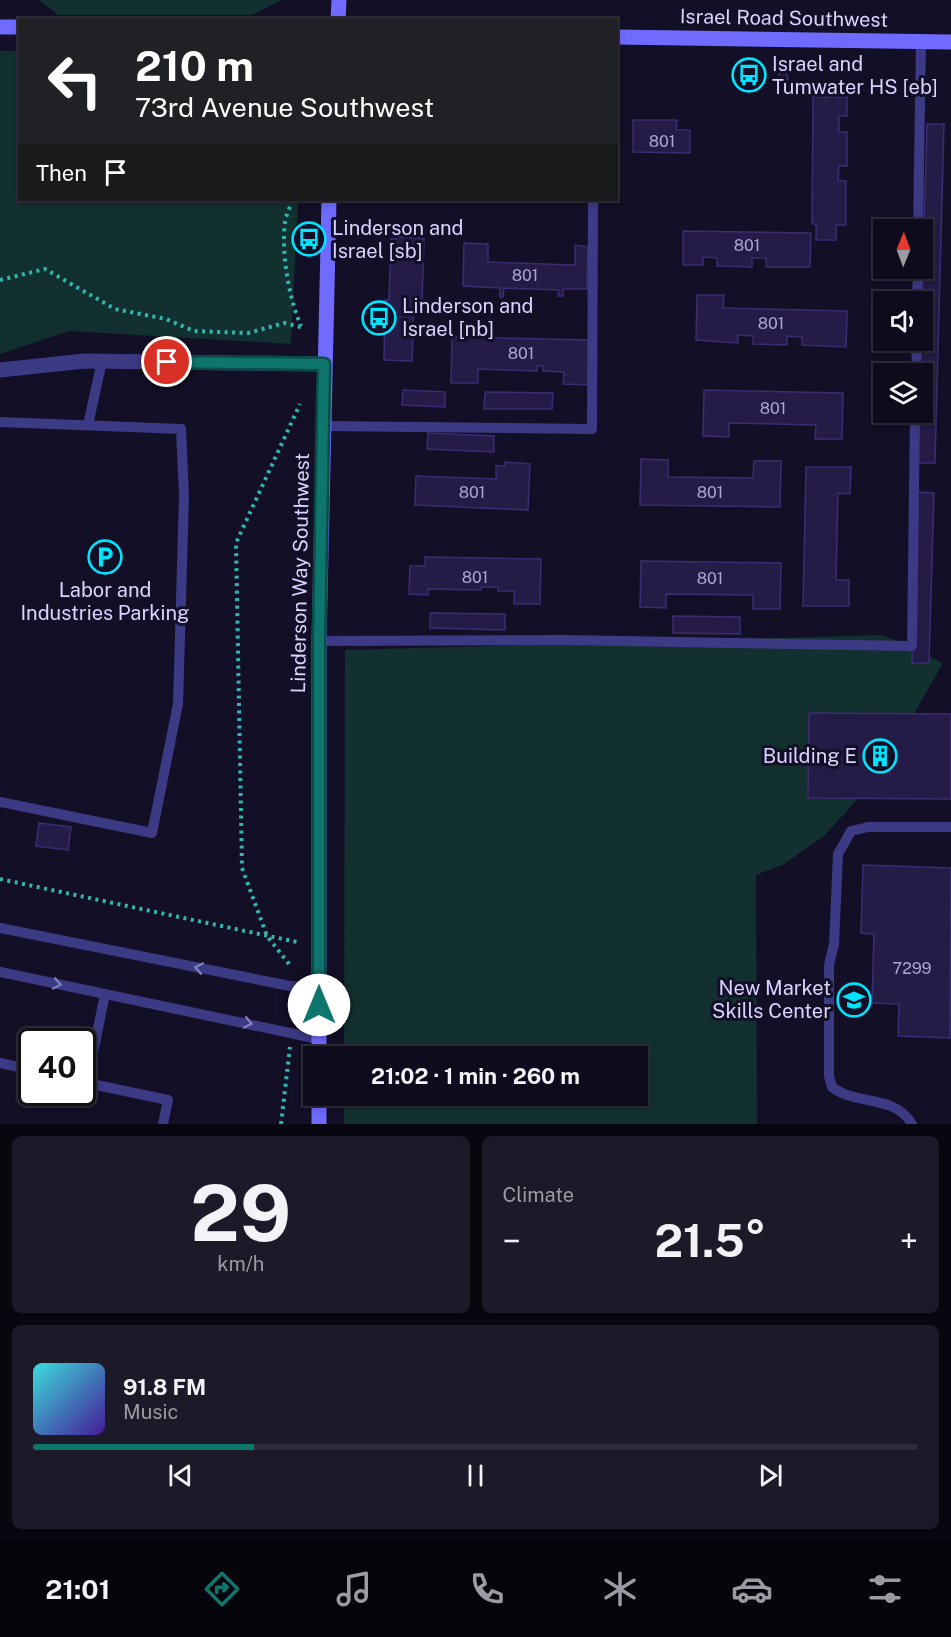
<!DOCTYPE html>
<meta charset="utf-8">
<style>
:root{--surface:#0e0b1c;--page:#1c1929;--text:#f1f3f6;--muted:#9b9ba3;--line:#2e2b3b;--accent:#0f766e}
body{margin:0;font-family:"Public Sans",sans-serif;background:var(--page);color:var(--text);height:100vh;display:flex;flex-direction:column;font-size:22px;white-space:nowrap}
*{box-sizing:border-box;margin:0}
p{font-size:20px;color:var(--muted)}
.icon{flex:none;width:33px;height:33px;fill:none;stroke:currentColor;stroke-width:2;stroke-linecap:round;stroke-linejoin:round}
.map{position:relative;height:1124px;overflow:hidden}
.side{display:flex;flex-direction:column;gap:12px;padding:12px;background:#08060f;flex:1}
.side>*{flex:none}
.top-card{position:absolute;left:18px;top:18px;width:600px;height:183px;border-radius:0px;box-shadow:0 3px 9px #0003,0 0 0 2px var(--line);background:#202124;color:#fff;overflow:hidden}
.needle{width:39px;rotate:1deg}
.fabs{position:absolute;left:873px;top:219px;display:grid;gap:12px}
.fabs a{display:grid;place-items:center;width:60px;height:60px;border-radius:0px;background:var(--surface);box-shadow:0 3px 9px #0003,0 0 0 2px var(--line);font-size:30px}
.speed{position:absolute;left:18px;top:1028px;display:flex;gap:12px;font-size:30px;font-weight:700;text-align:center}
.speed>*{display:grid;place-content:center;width:78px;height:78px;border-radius:50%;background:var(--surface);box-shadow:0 3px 9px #0003,0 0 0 2px var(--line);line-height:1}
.speed .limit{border:3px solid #111;border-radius:9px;background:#fff;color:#111}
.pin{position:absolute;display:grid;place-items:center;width:51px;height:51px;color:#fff;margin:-26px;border:3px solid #fff;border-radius:50%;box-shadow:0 2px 6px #0007}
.me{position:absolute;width:66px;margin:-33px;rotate:0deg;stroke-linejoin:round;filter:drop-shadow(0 0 4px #0008)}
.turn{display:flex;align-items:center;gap:21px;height:126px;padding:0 18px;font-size:27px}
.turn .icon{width:78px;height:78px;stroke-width:2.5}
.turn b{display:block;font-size:42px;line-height:51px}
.then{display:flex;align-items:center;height:57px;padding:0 18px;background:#0003;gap:12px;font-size:22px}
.big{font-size:45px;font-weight:700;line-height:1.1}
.side .card{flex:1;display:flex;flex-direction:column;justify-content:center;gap:9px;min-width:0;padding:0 21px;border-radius:9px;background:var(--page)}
.side .dial{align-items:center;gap:0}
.dial b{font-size:78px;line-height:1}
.song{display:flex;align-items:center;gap:18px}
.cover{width:72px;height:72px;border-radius:9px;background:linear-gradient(135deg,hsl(180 70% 55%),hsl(260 70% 35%))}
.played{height:6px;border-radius:3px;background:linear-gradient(90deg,var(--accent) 25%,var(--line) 25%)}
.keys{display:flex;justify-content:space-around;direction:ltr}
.heat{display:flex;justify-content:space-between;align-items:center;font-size:33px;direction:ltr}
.side .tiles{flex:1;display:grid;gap:12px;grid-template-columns:1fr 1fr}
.card:last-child{grid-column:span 2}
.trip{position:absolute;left:303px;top:1046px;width:345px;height:60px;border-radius:0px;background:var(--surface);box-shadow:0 3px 9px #0003,0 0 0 2px var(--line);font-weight:700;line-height:60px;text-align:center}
.dock{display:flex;height:96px;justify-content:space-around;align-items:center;background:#06040b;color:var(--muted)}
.dock .icon{width:42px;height:42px}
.dock .on{color:var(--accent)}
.dock b{font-size:27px;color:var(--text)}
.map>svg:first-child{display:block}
.green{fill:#12302f}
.building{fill:#241b47;stroke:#3b2d73;stroke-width:1.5}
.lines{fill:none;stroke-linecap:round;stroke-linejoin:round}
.path{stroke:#2fb8b0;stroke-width:4;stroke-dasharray:3 4.5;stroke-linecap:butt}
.lane{stroke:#3d3a85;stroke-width:10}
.street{stroke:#3d3a85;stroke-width:15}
.secondary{stroke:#6f6bff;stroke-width:15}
.oneway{stroke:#837fbc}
.route-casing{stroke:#0a4d48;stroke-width:15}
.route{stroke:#0f766e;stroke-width:10}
.labels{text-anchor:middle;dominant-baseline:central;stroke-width:6;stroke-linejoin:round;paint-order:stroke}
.number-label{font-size:16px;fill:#aca6d1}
.street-label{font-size:20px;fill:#d9d4ff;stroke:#130f26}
.poi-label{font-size:20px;fill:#d9d4ff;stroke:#130f26;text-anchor:start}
</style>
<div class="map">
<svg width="951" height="1124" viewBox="0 0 951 1124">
<rect width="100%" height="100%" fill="#130f26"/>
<path class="green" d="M 39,0 L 281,0 L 252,15 L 58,15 Z
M 0,51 L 19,51 L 20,200 L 298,200 L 291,344 L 69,331 L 0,354 Z
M 883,635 L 943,663 L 878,777 L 824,836 L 784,864 L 756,875 L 757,1124 L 344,1124 L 344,1095 L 638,1095 L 638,1056 L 344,1056 L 345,650 Z"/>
<path class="building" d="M 779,73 L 787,73 L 788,80 L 779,80 Z
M 813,97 L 847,97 L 847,116 L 839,116 L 839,132 L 847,132 L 847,166 L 839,166 L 838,181 L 846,181 L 846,225 L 836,225 L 836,240 L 816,240 L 816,224 L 812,224 Z
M 633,120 L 677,120 L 676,130 L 690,130 L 690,153 L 633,152 Z
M 927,124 L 944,124 L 935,463 L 918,463 L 919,412 L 922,412 L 922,374 L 920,374 Z
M 417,200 L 514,200 L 514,202 Z
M 683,231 L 811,233 L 810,267 L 766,267 L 766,258 L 752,258 L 752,267 L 717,266 L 717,258 L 703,257 L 703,265 L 683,265 Z
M 396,237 L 424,238 L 422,302 L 414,302 L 412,361 L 384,360 L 385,300 L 389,300 L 391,239 L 396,239 Z
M 464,243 L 488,244 L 488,262 L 575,265 L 575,245 L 588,247 L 587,289 L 563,289 L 563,296 L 558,296 L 559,290 L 504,288 L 503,297 L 500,297 L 500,288 L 463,286 Z
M 697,295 L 724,295 L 723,308 L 847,311 L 846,347 L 802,345 L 802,337 L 787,336 L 787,345 L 753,344 L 753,336 L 738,335 L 738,343 L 696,340 Z
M 452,337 L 591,340 L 590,385 L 563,384 L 564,372 L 543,371 L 543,366 L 537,366 L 537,371 L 478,369 L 478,383 L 451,383 Z
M 403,390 L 445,392 L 445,407 L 402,405 Z
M 704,390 L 843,393 L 842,439 L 815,439 L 816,425 L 729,423 L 729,437 L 703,436 Z
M 485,392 L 553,393 L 552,409 L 484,409 Z
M 428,433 L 494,436 L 494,452 L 427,449 Z
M 641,459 L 668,460 L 668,477 L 753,478 L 754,461 L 781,461 L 780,507 L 640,505 Z
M 505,462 L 530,464 L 528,510 L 415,505 L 416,476 L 496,479 L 496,466 L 505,466 Z
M 806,467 L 851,467 L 850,494 L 838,493 L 836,580 L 849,580 L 849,606 L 803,606 Z
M 917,492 L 934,493 L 929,663 L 912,663 Z
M 425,557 L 541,559 L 540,604 L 514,604 L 514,591 L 498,591 L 498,587 L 481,587 L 481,590 L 428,589 L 428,595 L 409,594 L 410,566 L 425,566 Z
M 641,561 L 781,563 L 780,609 L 753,609 L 753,595 L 666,594 L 666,608 L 640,607 Z
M 430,613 L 505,614 L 505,630 L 430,628 Z
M 673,616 L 740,617 L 740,634 L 673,633 Z
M 809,713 L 951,714 L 951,799 L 808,798 Z
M 39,823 L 71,827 L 68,850 L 36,846 Z
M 863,865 L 951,868 L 950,1038 L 898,1036 L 899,1004 L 872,1003 L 874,934 L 861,933 Z"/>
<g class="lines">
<path class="path" d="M 293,200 C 290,207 286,215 285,222 C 281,253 289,298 301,326
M 0,280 L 45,269 L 115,309 L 166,319 L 194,331 L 248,333 L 284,323 L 301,327
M 0,879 L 297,942
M 289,964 L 267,936 L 242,868 L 236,543 L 300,404
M 281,1124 L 290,1047"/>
<path class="lane" d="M 918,230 L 921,41
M 917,302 L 918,268
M 916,374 L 917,340
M 0,422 L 181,429 L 184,496 L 178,704 L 152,833 L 0,802
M 88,425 L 102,361
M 323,426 L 592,429 L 593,200
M 319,641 L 565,640 L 912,646 L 915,412
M 0,928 L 290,986 L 319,987
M 0,972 L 319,1039
M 0,1063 L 32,1070
M 82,1082 L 168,1100 L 163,1124
M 87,1082 L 105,994
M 912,1124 C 894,1094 856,1106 832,1087 L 829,1076 L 829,965 L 834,944 L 838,854 L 851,831 L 868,827 L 951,827"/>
<path class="street" d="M 0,370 L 84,361 L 324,364"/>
<path class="secondary" d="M 338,20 L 339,0
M 0,27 L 20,27
M 616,37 L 951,42
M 319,1056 L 319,641 L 329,200
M 319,1095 L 319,1124"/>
</g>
<defs><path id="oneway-chevron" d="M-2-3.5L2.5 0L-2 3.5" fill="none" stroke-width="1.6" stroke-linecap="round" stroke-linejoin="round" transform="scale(1.5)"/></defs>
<g class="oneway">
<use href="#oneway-chevron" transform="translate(199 968) rotate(-169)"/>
<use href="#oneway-chevron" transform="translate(57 984) rotate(12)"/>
<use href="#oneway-chevron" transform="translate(248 1023) rotate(12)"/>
</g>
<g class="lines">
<g class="route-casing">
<path id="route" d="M 167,362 L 324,364 L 319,641 L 319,1005"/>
</g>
<use href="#route" class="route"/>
</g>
<defs>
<g id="bus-ring" transform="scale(1.725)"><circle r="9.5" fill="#130f26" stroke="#00e5ff" stroke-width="1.5"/><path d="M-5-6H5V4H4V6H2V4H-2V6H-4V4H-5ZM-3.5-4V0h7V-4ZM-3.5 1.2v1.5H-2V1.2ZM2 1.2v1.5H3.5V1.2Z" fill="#00e5ff"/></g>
<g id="parking-ring" transform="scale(1.725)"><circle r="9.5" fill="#130f26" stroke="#00e5ff" stroke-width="1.5"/><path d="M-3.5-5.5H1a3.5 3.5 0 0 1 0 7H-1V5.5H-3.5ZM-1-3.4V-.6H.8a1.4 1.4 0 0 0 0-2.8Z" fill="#00e5ff"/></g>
<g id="building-ring" transform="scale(1.725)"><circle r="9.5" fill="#130f26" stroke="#00e5ff" stroke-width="1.5"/><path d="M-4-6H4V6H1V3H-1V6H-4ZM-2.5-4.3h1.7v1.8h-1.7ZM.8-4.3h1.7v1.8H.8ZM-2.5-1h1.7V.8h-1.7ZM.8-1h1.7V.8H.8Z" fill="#00e5ff"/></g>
<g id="school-ring" transform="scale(1.725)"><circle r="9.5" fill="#130f26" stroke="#00e5ff" stroke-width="1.5"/><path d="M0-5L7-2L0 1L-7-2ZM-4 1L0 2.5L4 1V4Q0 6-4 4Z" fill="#00e5ff"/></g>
</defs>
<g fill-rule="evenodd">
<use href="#bus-ring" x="749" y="75"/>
<use href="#bus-ring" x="309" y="239"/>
<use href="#bus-ring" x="379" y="318"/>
<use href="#parking-ring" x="105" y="557"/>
<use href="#building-ring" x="880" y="756"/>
<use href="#school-ring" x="854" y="1000"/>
</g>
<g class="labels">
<g class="number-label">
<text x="662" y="141">801</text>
<text x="747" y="245">801</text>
<text x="525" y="275">801</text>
<text x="771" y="323">801</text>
<text x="521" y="353">801</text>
<text x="773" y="408">801</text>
<text x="472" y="492">801</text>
<text x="710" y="492">801</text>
<text x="475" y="577">801</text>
<text x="710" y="578">801</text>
<text x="912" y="968">7299</text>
</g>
<g class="street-label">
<text transform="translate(784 18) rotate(1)">Israel Road Southwest</text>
<text transform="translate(300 573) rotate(-89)">Linderson Way Southwest</text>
</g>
<g class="poi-label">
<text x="772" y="64">Israel and<tspan x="772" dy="23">Tumwater HS [eb]</tspan></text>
<text x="332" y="228">Linderson and<tspan x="332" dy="23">Israel [sb]</tspan></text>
<text x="402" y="306">Linderson and<tspan x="402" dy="23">Israel [nb]</tspan></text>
<text x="105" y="590" text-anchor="middle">Labor and<tspan x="105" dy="23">Industries Parking</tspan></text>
<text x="857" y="756" text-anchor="end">Building E</text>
<text x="831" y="988" text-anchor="end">New Market<tspan x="831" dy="23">Skills Center</tspan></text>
</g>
</g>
</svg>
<div class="fabs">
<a><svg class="needle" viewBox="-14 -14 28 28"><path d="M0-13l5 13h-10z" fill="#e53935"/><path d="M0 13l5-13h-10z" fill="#9b9ba3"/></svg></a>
<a><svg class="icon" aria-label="sound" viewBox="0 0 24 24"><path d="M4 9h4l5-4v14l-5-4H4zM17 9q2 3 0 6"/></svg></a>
<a><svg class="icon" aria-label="layers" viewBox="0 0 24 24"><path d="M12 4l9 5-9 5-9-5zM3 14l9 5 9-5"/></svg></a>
</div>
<div class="speed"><div class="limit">40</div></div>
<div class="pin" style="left:167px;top:362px;background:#d93025"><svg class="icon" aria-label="arrive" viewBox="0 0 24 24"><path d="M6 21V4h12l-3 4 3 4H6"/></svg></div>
<svg class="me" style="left:319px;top:1005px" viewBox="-20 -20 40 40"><circle r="19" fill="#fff"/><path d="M0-13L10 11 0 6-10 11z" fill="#0f766e"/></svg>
<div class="trip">21:02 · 1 min · 260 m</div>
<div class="top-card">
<div class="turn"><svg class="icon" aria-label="left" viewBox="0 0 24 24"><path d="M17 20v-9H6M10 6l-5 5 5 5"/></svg><div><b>210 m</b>73rd Avenue Southwest</div></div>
<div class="then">Then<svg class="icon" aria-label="arrive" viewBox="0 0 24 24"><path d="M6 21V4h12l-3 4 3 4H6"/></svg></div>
</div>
</div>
<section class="side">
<div class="tiles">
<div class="card dial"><b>29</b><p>km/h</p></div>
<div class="card"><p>Climate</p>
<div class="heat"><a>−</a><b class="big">21.5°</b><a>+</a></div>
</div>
<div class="card">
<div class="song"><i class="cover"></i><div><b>91.8 FM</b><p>Music</p></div></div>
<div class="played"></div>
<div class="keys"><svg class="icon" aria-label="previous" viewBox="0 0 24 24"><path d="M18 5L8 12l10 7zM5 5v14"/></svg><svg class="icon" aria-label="pause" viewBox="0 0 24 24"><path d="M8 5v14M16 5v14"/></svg><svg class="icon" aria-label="next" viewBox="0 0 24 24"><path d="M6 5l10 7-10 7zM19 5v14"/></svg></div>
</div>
</div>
</section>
<nav class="dock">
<b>21:01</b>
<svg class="icon on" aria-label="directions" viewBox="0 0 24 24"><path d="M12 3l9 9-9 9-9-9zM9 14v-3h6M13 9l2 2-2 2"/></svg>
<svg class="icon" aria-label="music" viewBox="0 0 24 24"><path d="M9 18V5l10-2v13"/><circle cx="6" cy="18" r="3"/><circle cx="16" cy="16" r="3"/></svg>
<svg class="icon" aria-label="phone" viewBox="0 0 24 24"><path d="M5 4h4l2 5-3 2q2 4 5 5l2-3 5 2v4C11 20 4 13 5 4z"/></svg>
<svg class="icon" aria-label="climate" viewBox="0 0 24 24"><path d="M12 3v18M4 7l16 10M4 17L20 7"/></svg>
<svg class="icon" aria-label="car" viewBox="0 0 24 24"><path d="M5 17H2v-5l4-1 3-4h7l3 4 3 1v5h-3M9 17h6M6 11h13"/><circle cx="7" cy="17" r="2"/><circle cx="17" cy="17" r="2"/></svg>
<svg class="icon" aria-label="filters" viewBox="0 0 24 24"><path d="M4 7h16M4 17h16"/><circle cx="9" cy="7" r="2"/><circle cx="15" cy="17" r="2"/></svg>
</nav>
